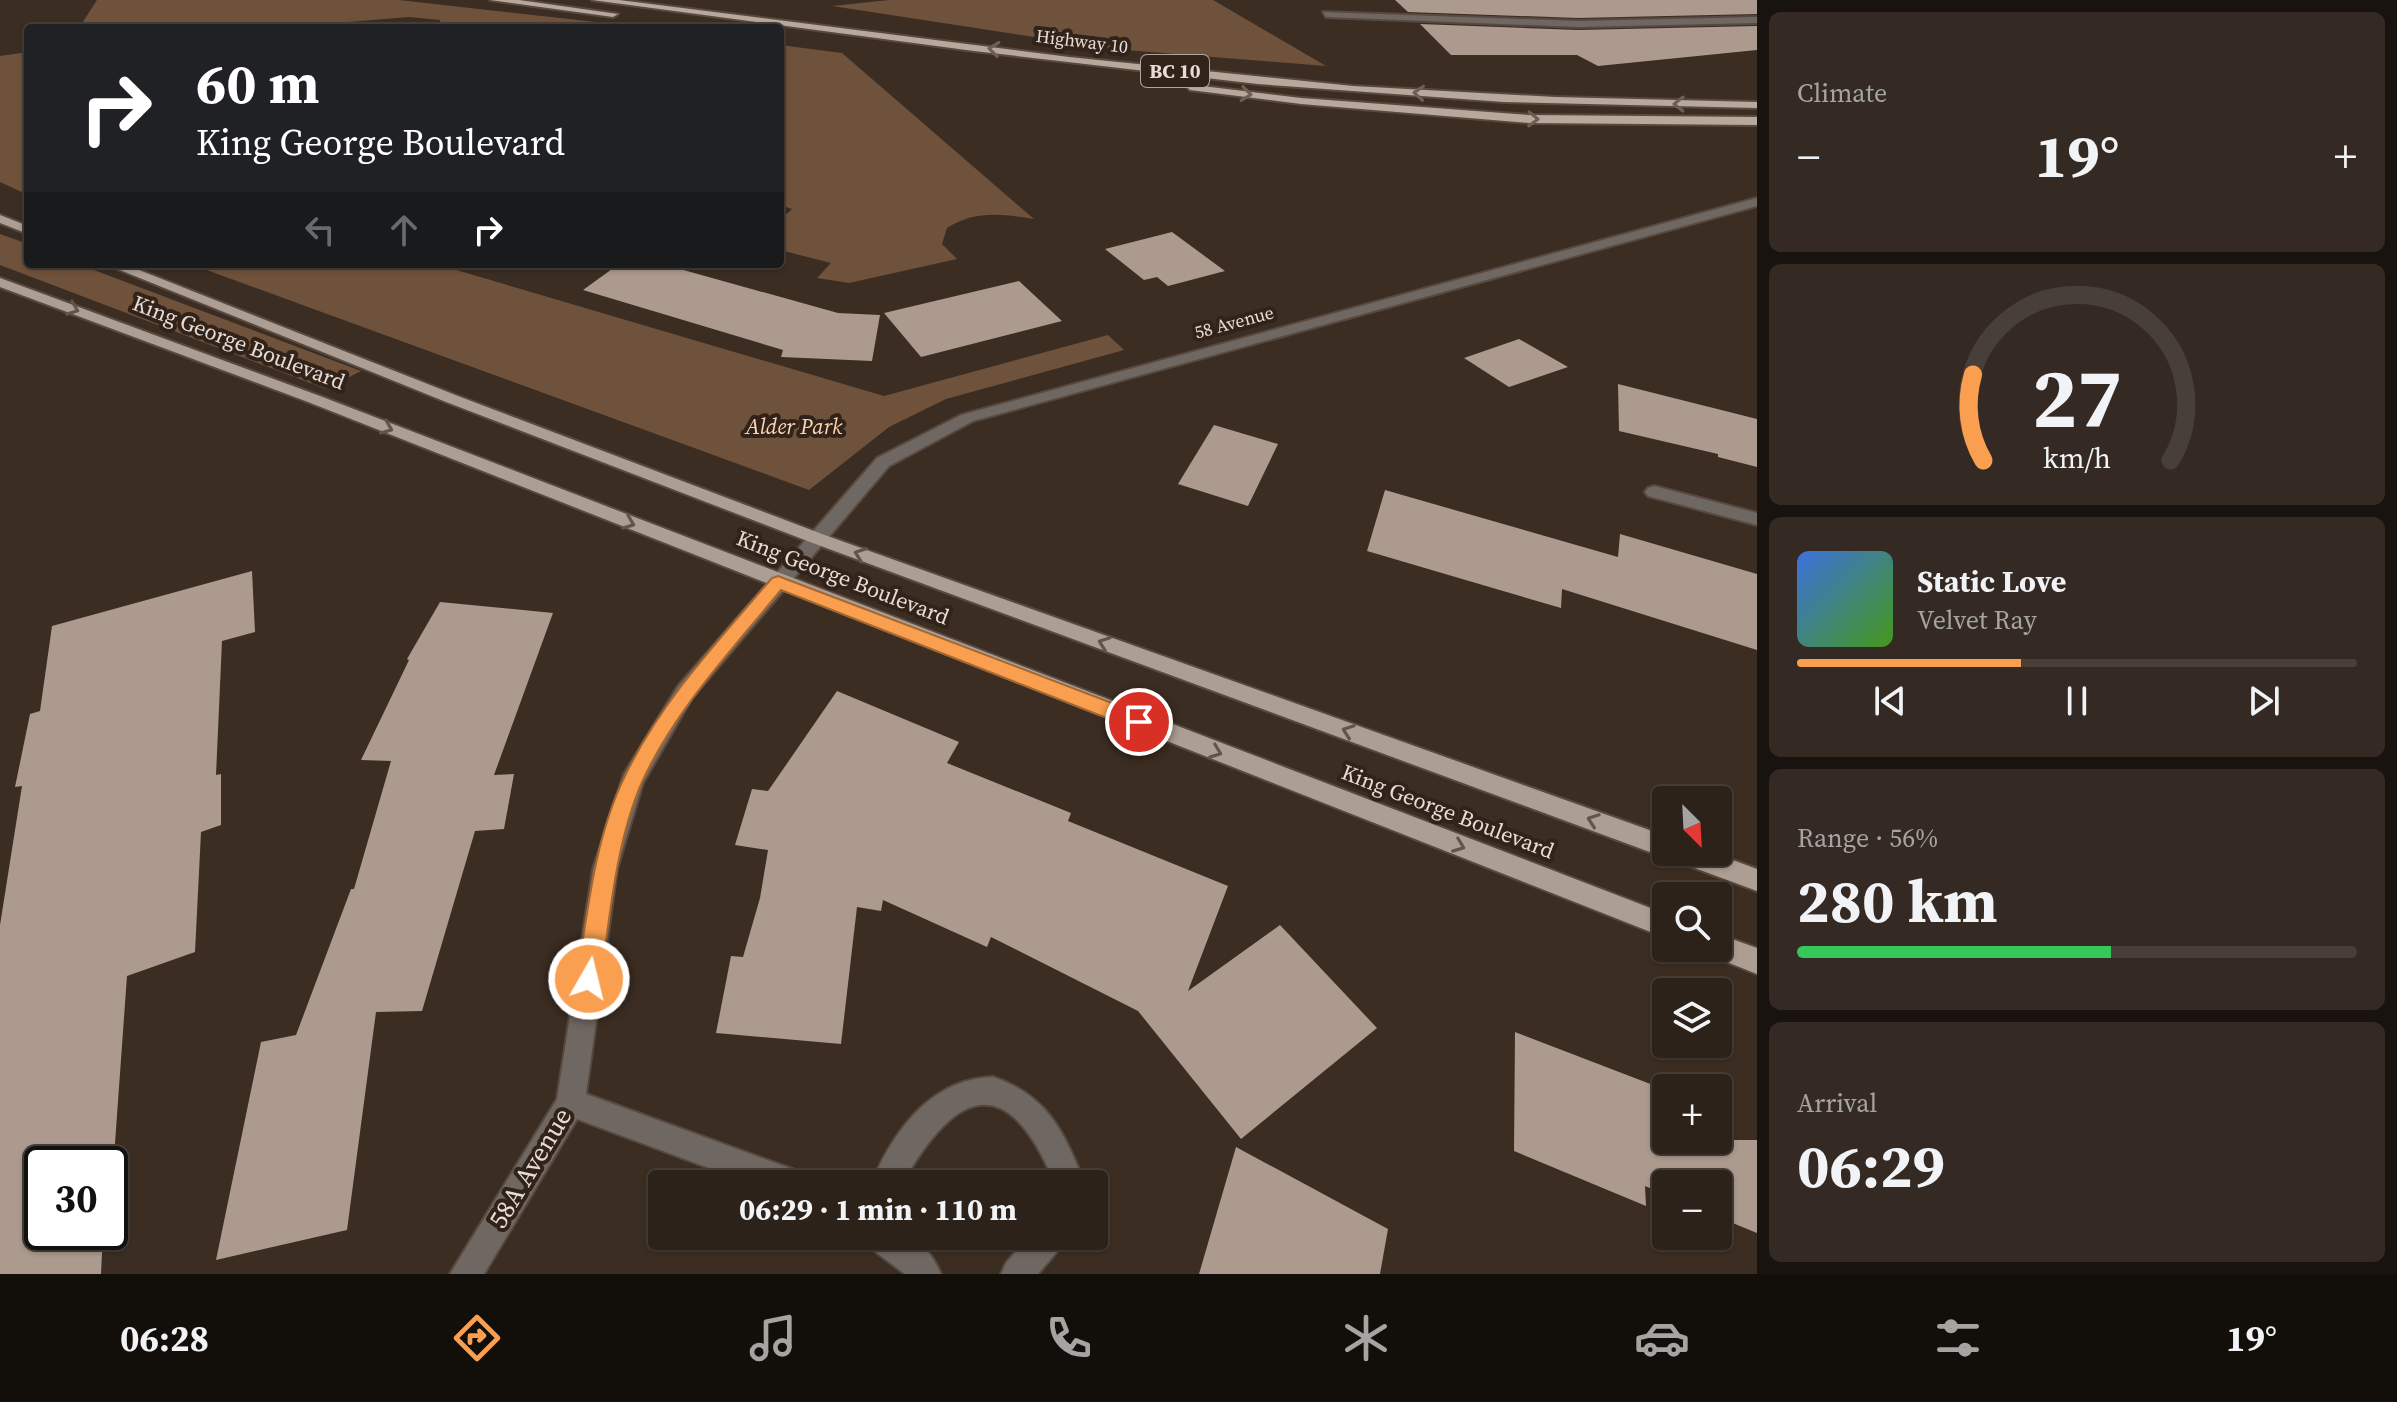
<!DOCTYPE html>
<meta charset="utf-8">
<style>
:root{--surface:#2c221a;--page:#342a23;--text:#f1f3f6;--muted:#a6a4a2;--line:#483f39;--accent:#fa9f4f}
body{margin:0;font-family:"Source Serif 4",serif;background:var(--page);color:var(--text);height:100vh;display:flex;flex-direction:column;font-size:30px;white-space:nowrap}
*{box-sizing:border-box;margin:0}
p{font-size:26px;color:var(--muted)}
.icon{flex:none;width:44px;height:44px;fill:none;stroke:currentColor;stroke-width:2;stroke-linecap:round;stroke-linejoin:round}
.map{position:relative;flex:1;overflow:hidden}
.sheet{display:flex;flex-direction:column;gap:12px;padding:12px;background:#18130e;width:640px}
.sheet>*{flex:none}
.top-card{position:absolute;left:24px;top:24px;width:760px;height:244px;border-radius:8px;box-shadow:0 2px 6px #0004,0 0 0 2px var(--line);background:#202124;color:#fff;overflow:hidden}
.needle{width:52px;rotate:156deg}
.tools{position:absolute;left:1652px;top:786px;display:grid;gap:16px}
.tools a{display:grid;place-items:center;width:80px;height:80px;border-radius:8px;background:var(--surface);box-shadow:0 2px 6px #0004,0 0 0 2px var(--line);font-size:40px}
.speed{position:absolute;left:24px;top:1146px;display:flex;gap:16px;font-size:40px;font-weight:700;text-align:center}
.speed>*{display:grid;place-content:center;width:104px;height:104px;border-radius:50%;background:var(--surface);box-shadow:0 2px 6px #0004,0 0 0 2px var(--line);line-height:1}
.speed .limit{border:4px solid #111;border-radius:12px;background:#fff;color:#111}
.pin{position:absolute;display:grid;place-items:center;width:68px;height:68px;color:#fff;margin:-34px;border:4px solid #fff;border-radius:50%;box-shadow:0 2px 8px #0007}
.me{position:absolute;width:88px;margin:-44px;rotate:8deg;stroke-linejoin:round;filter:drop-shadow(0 0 6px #0008)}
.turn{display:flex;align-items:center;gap:28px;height:168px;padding:0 40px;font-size:36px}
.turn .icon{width:104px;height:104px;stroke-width:2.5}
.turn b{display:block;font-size:56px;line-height:68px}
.lanes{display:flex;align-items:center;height:76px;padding:0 40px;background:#0003;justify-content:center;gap:40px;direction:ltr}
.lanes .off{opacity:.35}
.big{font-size:60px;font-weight:700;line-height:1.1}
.sheet .card{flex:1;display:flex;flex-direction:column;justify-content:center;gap:12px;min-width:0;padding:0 28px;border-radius:12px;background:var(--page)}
.sheet .dial{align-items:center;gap:0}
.dial svg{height:208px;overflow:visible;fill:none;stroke:var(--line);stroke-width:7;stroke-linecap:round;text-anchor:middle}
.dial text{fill:var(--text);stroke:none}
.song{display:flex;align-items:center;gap:24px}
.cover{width:96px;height:96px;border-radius:12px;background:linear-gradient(135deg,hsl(220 70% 55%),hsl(100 70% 35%))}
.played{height:8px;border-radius:4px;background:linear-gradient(90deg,var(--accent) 40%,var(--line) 40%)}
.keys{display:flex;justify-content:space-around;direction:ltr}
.heat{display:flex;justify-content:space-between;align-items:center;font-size:44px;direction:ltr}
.charge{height:12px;border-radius:6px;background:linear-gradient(90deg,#34c759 56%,var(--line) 0)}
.trip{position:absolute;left:648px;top:1170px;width:460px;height:80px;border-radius:8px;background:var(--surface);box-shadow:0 2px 6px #0004,0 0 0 2px var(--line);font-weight:700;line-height:80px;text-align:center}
.dock{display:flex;height:128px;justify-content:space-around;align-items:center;background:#120e0a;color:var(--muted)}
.dock .icon{width:56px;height:56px}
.dock .active{color:var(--accent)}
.dock b{font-size:36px;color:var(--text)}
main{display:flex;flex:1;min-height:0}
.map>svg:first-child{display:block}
.green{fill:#6f523c}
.building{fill:#ab9a8d}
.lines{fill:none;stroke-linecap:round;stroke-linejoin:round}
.minor-casing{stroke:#57493f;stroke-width:4}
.primary-casing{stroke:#57493f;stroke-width:4}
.trunk-casing{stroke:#57493f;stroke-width:4}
.minor{fill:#6f6762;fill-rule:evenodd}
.primary{fill:#ac9e93;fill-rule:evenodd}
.trunk{fill:#b8a89c;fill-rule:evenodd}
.oneway{stroke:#6e5f54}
.oneway2{stroke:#62544a}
.route{fill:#fa9f4f;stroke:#a26733;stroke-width:2}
.labels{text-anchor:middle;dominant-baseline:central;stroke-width:8;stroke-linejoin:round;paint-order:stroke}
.far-street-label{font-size:18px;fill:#e7ddd6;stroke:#312319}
.shield{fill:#312319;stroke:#b0a59d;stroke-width:2}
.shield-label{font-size:20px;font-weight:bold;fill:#e7ddd6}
.street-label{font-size:22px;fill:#e7ddd6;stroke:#312319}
.park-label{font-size:22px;font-style:italic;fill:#fdd4b4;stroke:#312319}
.near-street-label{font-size:26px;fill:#e7ddd6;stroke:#312319}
</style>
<main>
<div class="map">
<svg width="1757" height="1274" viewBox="0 0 1757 1274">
<rect width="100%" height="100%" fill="#3b2d22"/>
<path class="green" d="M 97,0 L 399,0 L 650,28 L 442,28 L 440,20 L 409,17 L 275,28 L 210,28 L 210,22 L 165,28 L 79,28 Z
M 889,0 L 1213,0 L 1326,66 L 1113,49 L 832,6 Z
M 780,45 L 842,53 L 1034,219 C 1002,214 975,210 947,228 L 942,244 L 957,259 L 849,283 L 817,278 L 831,263 L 780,250 L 780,220 L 792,209 L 780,205 Z
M 28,52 L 28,195 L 0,182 L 0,56 Z
M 0,234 L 28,244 L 28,264 L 78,264 L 361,371 L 326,389 L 0,265 Z
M 190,264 L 436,264 L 884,396 L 1108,335 L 1124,350 L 946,399 L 889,427 L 809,490 Z"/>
<path class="building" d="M 1395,0 L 1757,0 L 1757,14 L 1578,18 L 1408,12 Z
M 1420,24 L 1578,30 L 1757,26 L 1757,50 L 1598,66 L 1577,55 L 1451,55 Z
M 1172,232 L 1225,271 L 1168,286 L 1157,277 L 1144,280 L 1105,249 Z
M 619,264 L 662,264 L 838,313 L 880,315 L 872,361 L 781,357 L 783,350 L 583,290 Z
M 1019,281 L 1062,321 L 921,357 L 884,313 Z
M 1519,339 L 1568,367 L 1509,387 L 1464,358 Z
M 1618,384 L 1757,419 L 1757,467 L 1718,457 L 1718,454 L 1619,431 Z
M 1214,425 L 1278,444 L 1248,506 L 1178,484 Z
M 1385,490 L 1618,557 L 1620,534 L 1757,574 L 1757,650 L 1562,589 L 1561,608 L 1367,551 Z
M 252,571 L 255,632 L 222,641 L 216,775 L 221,774 L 221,825 L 201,832 L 195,952 L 127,976 L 113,1171 L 110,1172 L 110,1164 L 42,1164 L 42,1232 L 103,1232 L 101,1274 L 0,1274 L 0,925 L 22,786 L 15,787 L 30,714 L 40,711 L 52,626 Z
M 440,602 L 553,613 L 494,775 L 514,774 L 504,829 L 475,831 L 422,1011 L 376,1012 L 347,1230 L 216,1260 L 261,1042 L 296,1035 L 351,889 L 354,889 L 391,761 L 361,760 L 409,660 L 407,659 Z
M 837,691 L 959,742 L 947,763 L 1071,813 L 1068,821 L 1228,886 L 1188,991 L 1280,925 L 1377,1028 L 1241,1139 L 1138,1011 L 991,937 L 987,947 L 883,900 L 881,911 L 857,907 L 841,1044 L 716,1033 L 731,956 L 743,957 L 760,898 L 768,850 L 735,845 L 752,789 L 768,791 Z
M 1515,1032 L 1666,1090 L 1666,1140 L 1757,1140 L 1757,1233 L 1718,1217 L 1718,1184 L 1666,1184 L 1666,1195 L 1645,1186 L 1646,1206 L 1514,1151 Z
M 1236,1147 L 1388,1229 L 1380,1274 L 1199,1274 Z"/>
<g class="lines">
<g class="minor-casing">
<path id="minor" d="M 1323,12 L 1578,21 L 1757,17 L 1757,23 L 1578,27 L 1326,17 Z
M 1757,198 L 1757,206 L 973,421 L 889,466 L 692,698 L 643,783 L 617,869 L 586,1094 L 792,1169 L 803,1173 L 807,1184 L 752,1184 L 577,1119 L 484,1274 L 450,1274 L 557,1099 L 593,869 L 624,774 L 678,686 L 877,458 L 961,415 Z
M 1654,486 L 1757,513 L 1757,525 L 1648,496 L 1645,492 L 1648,488 Z
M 993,1077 C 1049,1096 1064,1133 1085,1184 L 1055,1184 C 1008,1069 956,1088 902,1184 L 871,1184 C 894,1130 931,1079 993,1077 Z
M 865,1236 C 902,1236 924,1234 941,1274 L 905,1274 L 869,1247 Z
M 1029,1236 L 1065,1236 L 1061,1247 L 1038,1274 L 1001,1274 L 1006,1263 Z"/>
</g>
<g class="primary-casing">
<path id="primary" d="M 0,215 L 28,226 L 28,234 L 0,223 Z
M 105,264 L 124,264 L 458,396 L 822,534 L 1666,836 L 1666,852 L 1711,852 L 1757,869 L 1757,891 L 1673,860 L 1671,856 L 1666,858 L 810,542 L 446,402 Z
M 0,278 L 320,396 L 1666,914 L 1666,938 L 308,402 L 0,287 Z
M 1718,934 L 1757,948 L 1757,974 L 1709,955 L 1706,948 L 1718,948 Z"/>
</g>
<g class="trunk-casing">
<path id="trunk" d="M 490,0 L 519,0 L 618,14 L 613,17 Z
M 592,0 L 619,0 L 1069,57 L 1353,86 L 1555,97 L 1757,102 L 1757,108 L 1504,102 L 1258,84 L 974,51 Z
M 1194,85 L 1301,98 L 1529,115 L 1757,117 L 1757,125 L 1529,123 L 1301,104 L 1190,90 L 1188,88 Z"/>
</g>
<use href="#minor" class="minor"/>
<use href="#primary" class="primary"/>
<use href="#trunk" class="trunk"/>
</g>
<defs><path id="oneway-chevron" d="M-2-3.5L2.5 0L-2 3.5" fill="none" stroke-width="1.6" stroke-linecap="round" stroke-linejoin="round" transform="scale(2)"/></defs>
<g class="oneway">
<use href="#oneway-chevron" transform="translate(994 49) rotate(-173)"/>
<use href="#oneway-chevron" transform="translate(1419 93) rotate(-176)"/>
<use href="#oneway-chevron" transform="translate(1246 94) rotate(7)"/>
<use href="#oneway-chevron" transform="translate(1679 104) rotate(-179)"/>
<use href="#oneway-chevron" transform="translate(1533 119) rotate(2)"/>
</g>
<g class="oneway2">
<use href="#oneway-chevron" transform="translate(73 309) rotate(21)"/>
<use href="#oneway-chevron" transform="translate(387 428) rotate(22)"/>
<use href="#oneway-chevron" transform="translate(629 523) rotate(22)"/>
<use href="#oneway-chevron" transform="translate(860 554) rotate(-160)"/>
<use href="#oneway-chevron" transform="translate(1104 643) rotate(-160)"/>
<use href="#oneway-chevron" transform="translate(1348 731) rotate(-160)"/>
<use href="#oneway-chevron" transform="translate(1216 752) rotate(21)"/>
<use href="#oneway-chevron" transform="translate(1593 820) rotate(-160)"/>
<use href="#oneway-chevron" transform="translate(1459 846) rotate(21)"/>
</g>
<path class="route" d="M 778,576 L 1146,716 L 1149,722 L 1146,728 L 1132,728 L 781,590 C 731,651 675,710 642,782 C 616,842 610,915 601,979 L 598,987 L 589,991 L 581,987 L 577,979 C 587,914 595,837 624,778 C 660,702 718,641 772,578 Z"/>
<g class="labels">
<g class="far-street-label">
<text transform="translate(1082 41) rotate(7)">Highway 10</text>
<text transform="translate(1234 322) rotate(-15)">58 Avenue</text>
</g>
<rect class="shield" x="1141" y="55" width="68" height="32" rx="6"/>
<g class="shield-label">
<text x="1175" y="71">BC 10</text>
</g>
<g class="street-label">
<text transform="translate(239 342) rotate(21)">King George Boulevard</text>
<text transform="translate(843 577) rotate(21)">King George Boulevard</text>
<text transform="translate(1448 811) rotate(21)">King George Boulevard</text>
</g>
<g class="park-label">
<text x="794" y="426">Alder Park</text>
</g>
<g class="near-street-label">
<text transform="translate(530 1168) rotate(-59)">58A Avenue</text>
</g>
</g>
</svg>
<div class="tools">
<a><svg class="needle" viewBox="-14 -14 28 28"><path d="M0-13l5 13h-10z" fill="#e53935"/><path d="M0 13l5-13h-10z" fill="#a6a4a2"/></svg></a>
<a><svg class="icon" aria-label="search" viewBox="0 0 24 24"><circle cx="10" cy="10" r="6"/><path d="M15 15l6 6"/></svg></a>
<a><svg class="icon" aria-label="layers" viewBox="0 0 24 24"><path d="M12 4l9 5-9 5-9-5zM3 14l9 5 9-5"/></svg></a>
<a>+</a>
<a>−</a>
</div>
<div class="speed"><div class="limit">30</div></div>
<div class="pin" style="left:1139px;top:722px;background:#d93025"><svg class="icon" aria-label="arrive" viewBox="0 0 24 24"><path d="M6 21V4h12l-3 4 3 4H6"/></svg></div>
<svg class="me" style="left:589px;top:979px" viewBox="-20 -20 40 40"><circle r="17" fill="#fa9f4f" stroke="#fff" stroke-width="3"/><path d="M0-11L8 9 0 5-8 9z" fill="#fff"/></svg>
<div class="trip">06:29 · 1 min · 110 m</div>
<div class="top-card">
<div class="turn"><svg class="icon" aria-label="right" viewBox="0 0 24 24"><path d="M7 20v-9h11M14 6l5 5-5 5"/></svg><div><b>60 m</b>King George Boulevard</div></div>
<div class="lanes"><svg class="icon off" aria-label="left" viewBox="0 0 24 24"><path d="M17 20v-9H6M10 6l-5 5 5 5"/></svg><svg class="icon off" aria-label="ahead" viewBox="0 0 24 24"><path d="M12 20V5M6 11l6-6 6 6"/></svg><svg class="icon" aria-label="right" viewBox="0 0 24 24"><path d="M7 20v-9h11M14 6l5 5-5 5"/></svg></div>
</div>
</div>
<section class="sheet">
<div class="card"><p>Climate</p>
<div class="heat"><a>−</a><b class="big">19°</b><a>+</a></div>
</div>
<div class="card dial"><svg viewBox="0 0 100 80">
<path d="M14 69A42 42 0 1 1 86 69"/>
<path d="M14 69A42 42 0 0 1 10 36" stroke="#fa9f4f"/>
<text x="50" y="56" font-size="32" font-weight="700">27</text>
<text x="50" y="72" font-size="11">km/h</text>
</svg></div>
<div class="card">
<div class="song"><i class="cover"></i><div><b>Static Love</b><p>Velvet Ray</p></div></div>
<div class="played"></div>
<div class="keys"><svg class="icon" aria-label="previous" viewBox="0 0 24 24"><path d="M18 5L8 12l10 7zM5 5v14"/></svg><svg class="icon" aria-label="pause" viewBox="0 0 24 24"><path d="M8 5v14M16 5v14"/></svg><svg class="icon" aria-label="next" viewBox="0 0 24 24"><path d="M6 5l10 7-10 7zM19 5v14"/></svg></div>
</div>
<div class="card"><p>Range · 56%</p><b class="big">280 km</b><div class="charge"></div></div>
<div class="card"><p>Arrival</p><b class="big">06:29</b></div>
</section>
</main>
<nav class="dock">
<b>06:28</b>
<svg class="icon active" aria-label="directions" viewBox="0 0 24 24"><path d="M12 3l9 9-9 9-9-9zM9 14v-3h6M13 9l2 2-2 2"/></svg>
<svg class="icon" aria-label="music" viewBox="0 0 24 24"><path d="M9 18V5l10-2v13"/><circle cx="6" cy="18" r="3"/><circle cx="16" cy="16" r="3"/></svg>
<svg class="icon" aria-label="phone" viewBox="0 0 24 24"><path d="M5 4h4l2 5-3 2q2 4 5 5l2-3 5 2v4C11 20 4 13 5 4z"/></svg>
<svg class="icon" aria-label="climate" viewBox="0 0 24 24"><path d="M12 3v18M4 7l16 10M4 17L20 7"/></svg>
<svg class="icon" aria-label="car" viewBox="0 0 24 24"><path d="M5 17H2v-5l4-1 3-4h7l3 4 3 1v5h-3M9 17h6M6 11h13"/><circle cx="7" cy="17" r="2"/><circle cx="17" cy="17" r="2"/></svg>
<svg class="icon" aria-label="filters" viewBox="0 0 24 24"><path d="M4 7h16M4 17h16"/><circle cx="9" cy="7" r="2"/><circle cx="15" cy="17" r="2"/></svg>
<b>19°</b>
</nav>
